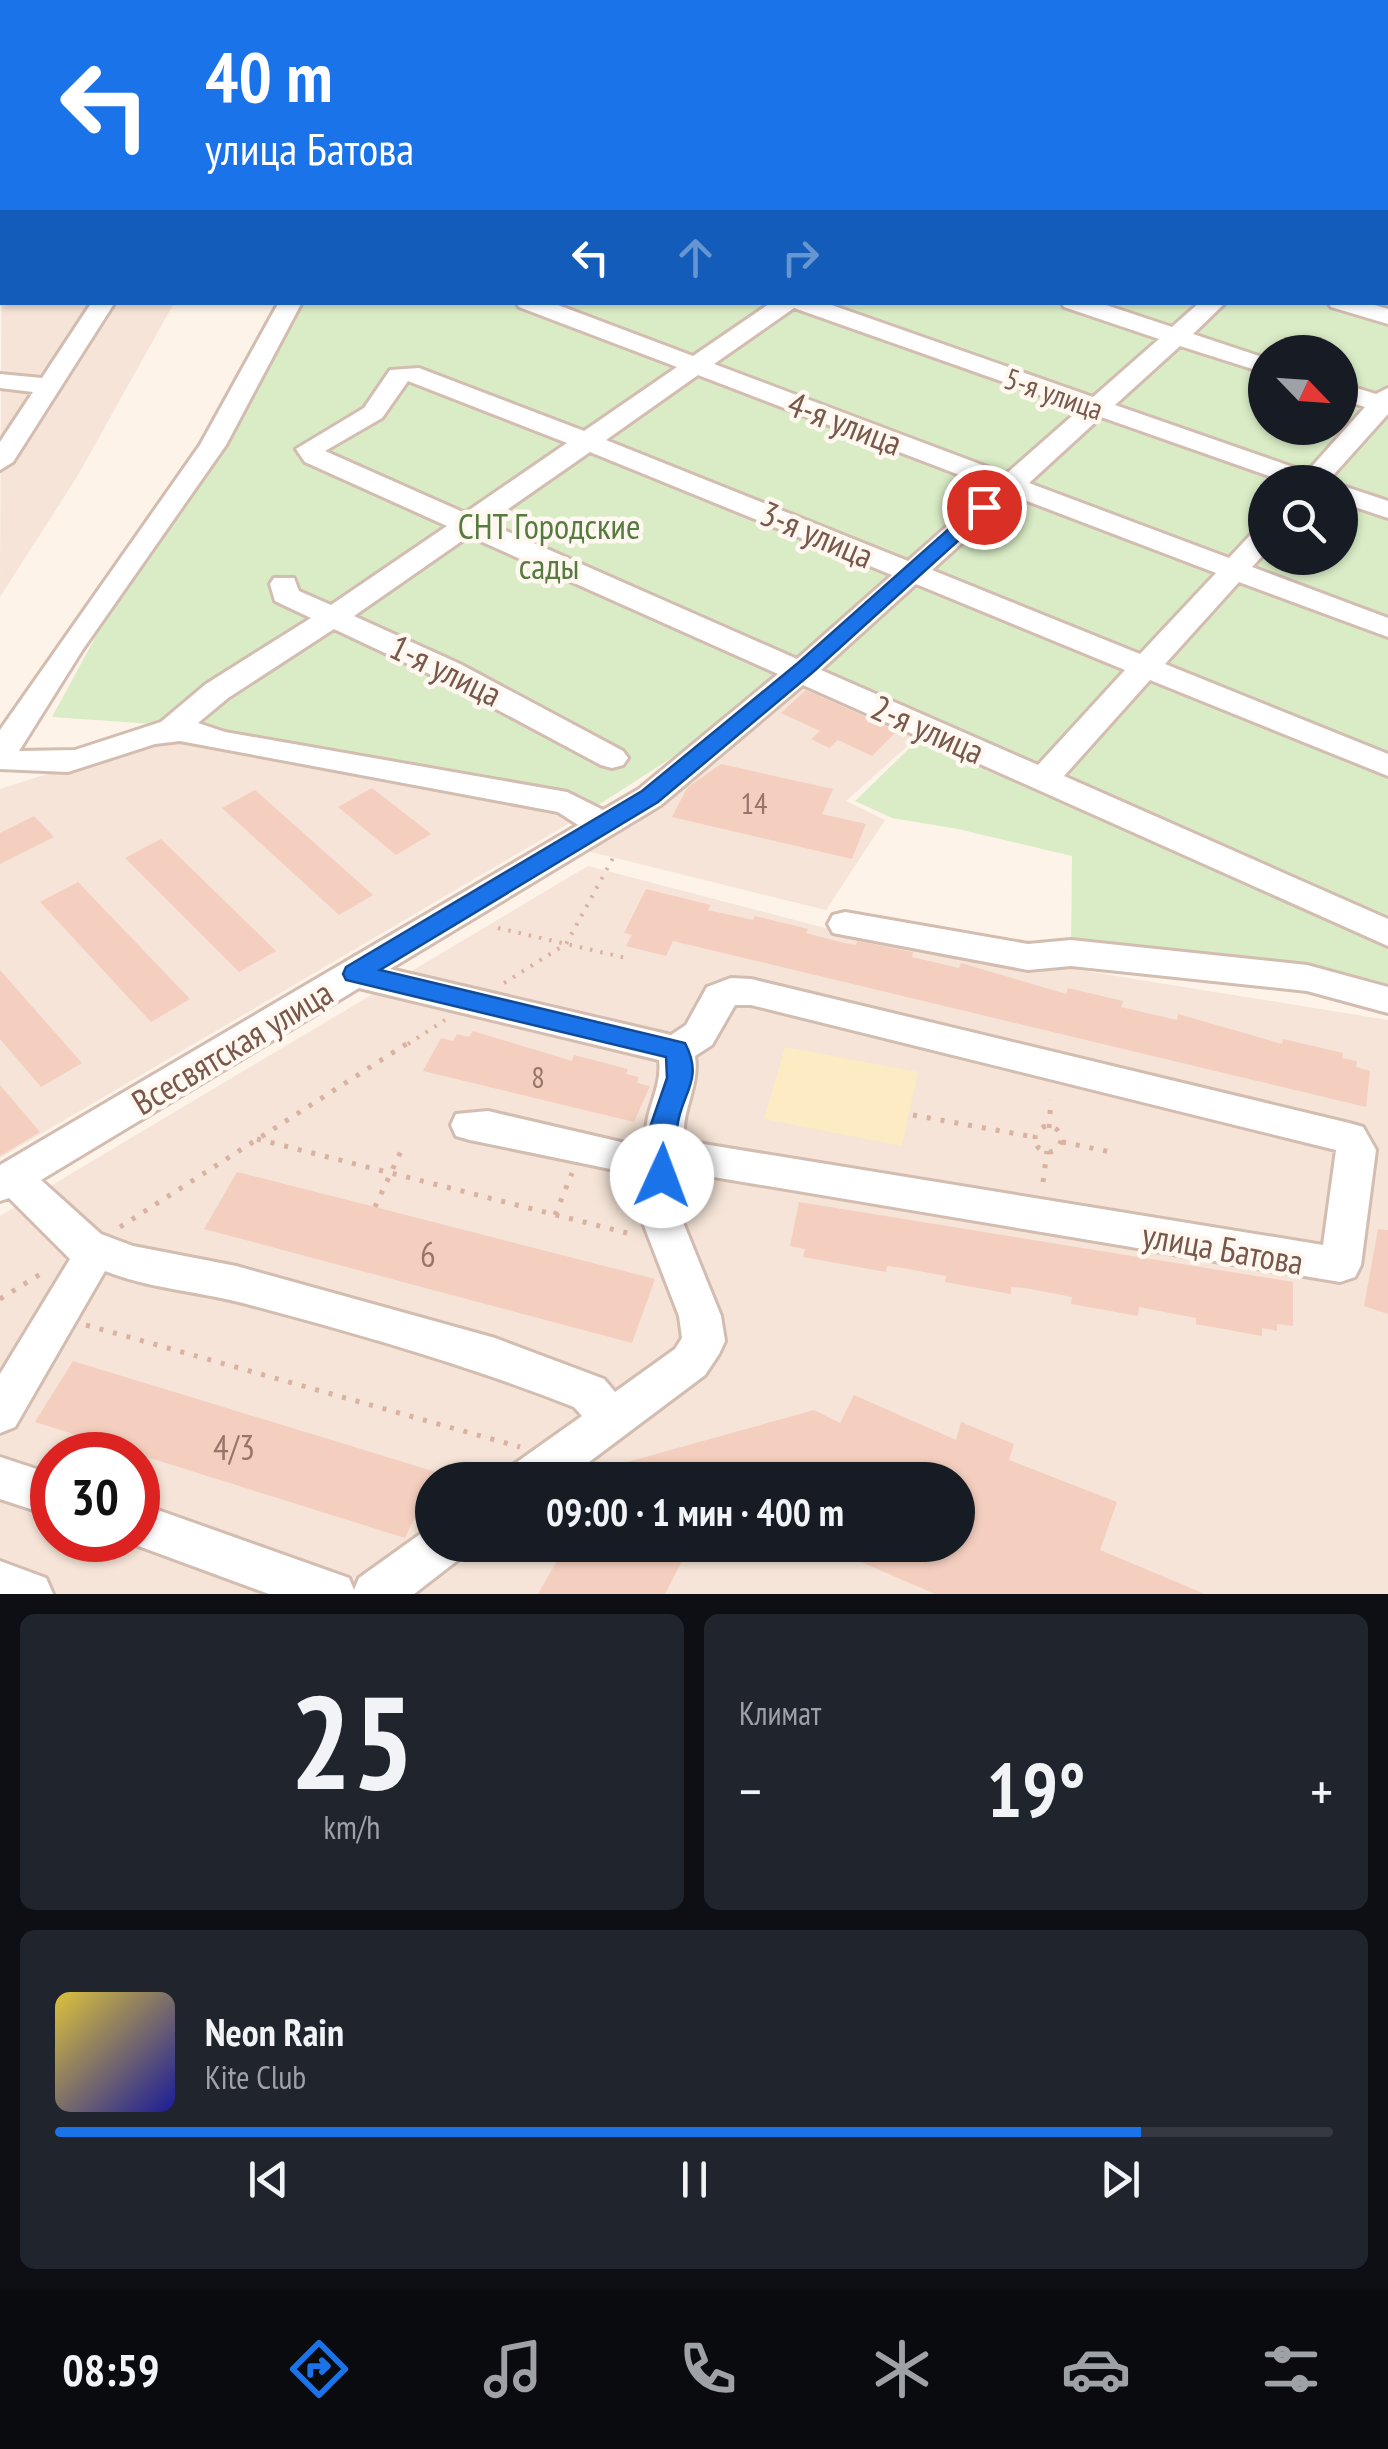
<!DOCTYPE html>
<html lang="ru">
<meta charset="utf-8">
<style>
:root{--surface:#171b24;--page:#20242c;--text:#f1f3f6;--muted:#9ea1a6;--line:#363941;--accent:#1a73e8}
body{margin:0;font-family:"PT Sans Narrow",sans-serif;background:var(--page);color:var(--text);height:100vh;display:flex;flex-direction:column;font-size:38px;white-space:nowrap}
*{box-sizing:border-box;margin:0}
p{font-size:32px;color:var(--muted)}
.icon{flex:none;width:55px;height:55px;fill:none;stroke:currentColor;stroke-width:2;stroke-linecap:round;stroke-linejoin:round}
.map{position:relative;height:1594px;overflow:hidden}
.panel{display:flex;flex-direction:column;gap:20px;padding:20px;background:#0d0f14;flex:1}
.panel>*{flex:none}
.top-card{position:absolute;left:0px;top:0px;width:1390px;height:305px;box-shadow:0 2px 8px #0004;background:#1a73e8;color:#fff;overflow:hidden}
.needle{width:65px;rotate:115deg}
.tools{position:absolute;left:1248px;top:335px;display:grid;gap:20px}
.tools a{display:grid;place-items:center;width:110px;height:110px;border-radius:50%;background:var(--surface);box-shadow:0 2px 8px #0004;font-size:50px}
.speed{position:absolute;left:30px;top:1432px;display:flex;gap:20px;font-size:50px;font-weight:700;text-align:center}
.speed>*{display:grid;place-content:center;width:130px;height:130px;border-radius:50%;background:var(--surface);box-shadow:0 2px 8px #0004;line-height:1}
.speed .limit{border:15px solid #d22;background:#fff;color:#111}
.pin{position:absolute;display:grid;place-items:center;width:85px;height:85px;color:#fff;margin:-42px;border:5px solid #fff;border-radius:50%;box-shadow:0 2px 10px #0007}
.me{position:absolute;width:110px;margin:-55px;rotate:2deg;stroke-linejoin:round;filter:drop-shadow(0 0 8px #0008)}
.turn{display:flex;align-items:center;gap:35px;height:210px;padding:0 40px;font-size:45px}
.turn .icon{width:130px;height:130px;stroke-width:2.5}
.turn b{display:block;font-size:70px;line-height:85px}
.lanes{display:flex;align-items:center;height:95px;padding:0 40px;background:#0003;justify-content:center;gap:50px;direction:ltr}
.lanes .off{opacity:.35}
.big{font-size:75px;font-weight:700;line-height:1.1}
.panel .card{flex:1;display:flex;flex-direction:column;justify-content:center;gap:15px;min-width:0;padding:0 35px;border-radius:15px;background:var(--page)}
.panel .dial{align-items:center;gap:0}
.dial b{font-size:130px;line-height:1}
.song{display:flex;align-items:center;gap:30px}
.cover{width:120px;height:120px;border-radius:15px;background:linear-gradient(135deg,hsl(50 70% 55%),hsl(240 70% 35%))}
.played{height:10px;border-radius:5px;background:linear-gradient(90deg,var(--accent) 85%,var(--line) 85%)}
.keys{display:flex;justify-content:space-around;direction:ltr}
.heat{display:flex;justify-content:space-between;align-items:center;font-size:55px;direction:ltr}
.panel .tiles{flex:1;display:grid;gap:20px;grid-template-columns:1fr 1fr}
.card:last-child{grid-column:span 2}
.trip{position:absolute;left:415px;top:1462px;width:560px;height:100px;border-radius:50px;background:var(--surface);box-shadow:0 2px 8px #0004;font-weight:700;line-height:100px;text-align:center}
.tab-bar{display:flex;height:160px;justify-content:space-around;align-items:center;background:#090b0e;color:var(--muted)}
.tab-bar .icon{width:70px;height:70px}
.tab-bar .active{color:var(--accent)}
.tab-bar b{font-size:45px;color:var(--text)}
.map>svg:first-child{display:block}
.residential{fill:#f5e4d7;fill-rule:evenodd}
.green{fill:#d9ecc6;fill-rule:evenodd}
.sand{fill:#fdebc3}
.building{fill:#f4cfbf}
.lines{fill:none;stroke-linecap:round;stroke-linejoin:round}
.minor-casing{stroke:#d3bcb0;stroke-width:6}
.path-far1{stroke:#d9b2a2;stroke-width:4;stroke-dasharray:2.5 8;stroke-linecap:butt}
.path{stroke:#d9b2a2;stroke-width:5;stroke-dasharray:4 10;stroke-linecap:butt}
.minor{fill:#fff;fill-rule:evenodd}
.route{fill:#1a73e8;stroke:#114b97;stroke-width:2.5}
.labels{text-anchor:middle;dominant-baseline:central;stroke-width:9;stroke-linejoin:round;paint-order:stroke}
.far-street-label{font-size:30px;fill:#79574b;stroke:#fff8f0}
.number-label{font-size:30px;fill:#987568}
.street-label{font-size:35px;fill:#79574b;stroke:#fff8f0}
.park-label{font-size:35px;fill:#567a3f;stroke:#fff8f0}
.near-number-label{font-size:35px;fill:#987568}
</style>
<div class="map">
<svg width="1388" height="1594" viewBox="0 0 1388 1594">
<rect width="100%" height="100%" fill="#fdf3e9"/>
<path class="residential" d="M 2,192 L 2,302 L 174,303 L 78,475 L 0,597 Z
M 805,677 L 923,732 L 846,801 L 885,820 L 826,910 L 587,851 L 719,761 L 728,746 Z
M 180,732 L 590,811 L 0,1158 L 0,789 Z
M 588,866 L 833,930 L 1388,1020 L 1388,1594 L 0,1594 L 0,1216 ZM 52,1455 L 138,1455 L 138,1540 L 52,1540 ZM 432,1480 L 958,1480 L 958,1545 L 432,1545 Z"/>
<path class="green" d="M 377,0 L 1284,0 L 1294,2 L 376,2 Z
M 1388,27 L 1388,1000 L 1071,953 L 1072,856 L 958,829 L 892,818 L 855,801 L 925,733 L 786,667 L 699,740 L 600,804 L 182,726 L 52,717 L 277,303 L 1388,302 ZM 1265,352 L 1340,352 L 1340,428 L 1265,428 ZM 1265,482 L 1340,482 L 1340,558 L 1265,558 Z"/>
<path class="sand" d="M 785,1047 L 918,1072 L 902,1146 L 764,1119 Z"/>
<path class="building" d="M 806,690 L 897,731 L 872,756 L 838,740 L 829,748 L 811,739 L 820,731 L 781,713 Z
M 721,764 L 833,789 L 822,814 L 866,824 L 852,859 L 672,817 L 687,788 Z
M 372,788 L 431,834 L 396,855 L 338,807 Z
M 255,790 L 373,895 L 339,915 L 222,808 Z
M 34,816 L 54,837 L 0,864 L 0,833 Z
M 161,839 L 276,951 L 239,972 L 125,858 Z
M 78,882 L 190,999 L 151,1022 L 40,902 Z
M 646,889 L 711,905 L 708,910 L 753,920 L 755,916 L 808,929 L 806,933 L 844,943 L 856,945 L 857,941 L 913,952 L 912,957 L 959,968 L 961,963 L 1066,994 L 1068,988 L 1123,1001 L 1121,1007 L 1177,1020 L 1178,1014 L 1282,1044 L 1283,1039 L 1343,1053 L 1342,1058 L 1357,1061 L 1356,1067 L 1370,1071 L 1366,1107 L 673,941 L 666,956 L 626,946 L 632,935 L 624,933 Z
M 0,970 L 82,1063 L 41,1087 L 0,1039 Z
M 473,1031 L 572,1061 L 574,1055 L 628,1069 L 626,1074 L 639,1077 L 637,1083 L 650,1086 L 634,1122 L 423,1071 L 441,1038 L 453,1041 L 457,1034 L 469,1037 Z
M 0,1085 L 40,1132 L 0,1156 Z
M 237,1172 L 375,1207 L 655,1279 L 632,1343 L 204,1229 Z
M 799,1202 L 1293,1282 L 1293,1326 L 1277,1324 L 1277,1331 L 1262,1328 L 1262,1336 L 1196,1324 L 1196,1318 L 1139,1307 L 1138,1316 L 1071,1304 L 1072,1297 L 1025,1288 L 1011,1287 L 1011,1294 L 945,1282 L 946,1276 L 903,1268 L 887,1266 L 886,1272 L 803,1257 L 805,1249 L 790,1246 Z
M 1378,1229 L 1388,1230 L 1388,1314 L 1364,1306 Z
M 73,1361 L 436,1472 L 405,1538 L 35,1422 Z
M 854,1395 L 956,1440 L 961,1422 L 1014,1444 L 1009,1460 L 1117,1502 L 1100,1550 L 1205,1594 L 935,1594 L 822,1545 L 958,1545 L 958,1480 L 585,1480 L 584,1474 L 814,1410 L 840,1423 Z
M 566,1545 L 690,1545 L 665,1594 L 538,1594 Z"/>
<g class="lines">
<g class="minor-casing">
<path id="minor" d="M 97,0 L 138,0 L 139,2 L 99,2 Z
M 233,0 L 262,0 L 263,2 L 235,2 Z
M 401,0 L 419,0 L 419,2 L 401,2 Z
M 540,0 L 569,0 L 570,2 L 542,2 Z
M 755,0 L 781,0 L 782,2 L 757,2 Z
M 867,0 L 894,0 L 895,2 L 869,2 Z
M 1076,0 L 1110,0 L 1111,2 L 1078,2 Z
M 1176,0 L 1201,0 L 1202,2 L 1178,2 Z
M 0,59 L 2,59 L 2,71 L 0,71 Z
M 0,159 L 2,159 L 2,171 L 0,171 Z
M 0,256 L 2,256 L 2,270 L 0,270 Z
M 92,302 L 115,302 L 13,462 L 0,470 L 0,442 L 33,392 L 0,388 L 0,374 L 42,378 Z
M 279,302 L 302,302 L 226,445 L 83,649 L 19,751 L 75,750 L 161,722 L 206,684 L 311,618 L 275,601 L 270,584 L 274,578 L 294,578 L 299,591 L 331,605 L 447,526 L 305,462 L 296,449 L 364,408 L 390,370 L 419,368 L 584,431 L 677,367 L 519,307 L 516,302 L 550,302 L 693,356 L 772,302 L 823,302 L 1093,397 L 1159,339 L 1064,307 L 1061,302 L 1097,302 L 1172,327 L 1200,302 L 1226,302 L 1193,334 L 1265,358 L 1265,373 L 1180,346 L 1115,405 L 1307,472 L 1365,407 L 1340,399 L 1340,383 L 1376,394 L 1388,388 L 1388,414 L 1327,482 L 1286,482 L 1101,417 L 1029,483 L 1229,558 L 1255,530 L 1265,528 L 1265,553 L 1252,567 L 1388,618 L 1388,637 L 1239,582 L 1165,664 L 1388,754 L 1388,776 L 1150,680 L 1064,776 L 1388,919 L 1388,946 L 803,685 L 661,805 L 390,969 L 671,1035 L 686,1025 L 707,987 L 731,978 L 751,979 L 1349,1123 L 1363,1127 L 1376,1150 L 1361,1265 L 1355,1277 L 1340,1282 L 684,1172 L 678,1210 L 721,1316 L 725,1341 L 719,1354 L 705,1375 L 565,1480 L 507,1480 L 513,1465 L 582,1416 L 574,1407 C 465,1364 352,1332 239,1302 C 194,1291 148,1288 105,1271 L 15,1427 L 0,1433 L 0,1374 L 70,1259 L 9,1198 L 0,1201 L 0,1165 L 578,825 L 558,812 L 180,741 L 155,744 L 68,772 L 0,769 L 0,730 L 200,445 ZM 794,308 L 1080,409 L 1006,474 L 714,364 ZM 698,375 L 991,487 L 908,561 L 606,440 ZM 408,381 L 567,443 L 465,513 L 325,451 L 382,418 ZM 590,452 L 892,575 L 797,659 L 488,523 ZM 1014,496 L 1216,573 L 1140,654 L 932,570 ZM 469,536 L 778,674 L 639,789 L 603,810 L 567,792 L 225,732 L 198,723 L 228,698 L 334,629 L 438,678 L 601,765 L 612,768 L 623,765 L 628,758 L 623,751 L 460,664 L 354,616 ZM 916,584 L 1125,670 L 1038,765 L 821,670 ZM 359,988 L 659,1060 C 663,1090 641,1115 647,1144 L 638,1146 L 488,1111 L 456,1114 L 451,1125 L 456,1136 L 470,1140 L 644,1176 L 638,1210 L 679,1316 L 682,1338 L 675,1349 L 615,1392 L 604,1379 L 495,1338 L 236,1266 L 133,1246 L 101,1234 L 41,1180 ZM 735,1005 L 751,1005 L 1336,1150 L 1323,1245 L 685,1141 C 679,1113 700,1088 695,1056 L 712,1045 Z
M 1328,302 L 1365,302 L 1388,309 L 1388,324 L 1331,307 Z
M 1340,485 L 1388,501 L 1388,518 L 1340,502 Z
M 845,912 L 1028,944 L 1071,940 L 1307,965 L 1388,987 L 1388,1013 L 1307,991 L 1071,966 L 1028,970 L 833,933 L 828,924 L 833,915 Z
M 0,1457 L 52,1474 L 52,1516 L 0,1499 Z
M 138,1503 L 349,1578 L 354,1590 L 359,1578 L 426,1530 L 432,1527 L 432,1545 L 465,1545 L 458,1560 L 414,1594 L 269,1594 L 122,1540 L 138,1540 Z
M 0,1561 L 46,1578 L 53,1594 L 0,1594 Z"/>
</g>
<path class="path-far1" d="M 498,928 L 626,958
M 504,983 L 566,944 L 613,858
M 408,1044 L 445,1020"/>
<path class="path" d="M 913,1115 L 1034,1137
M1035 1139a13 13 0 1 1 26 0a13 13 0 1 1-26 0Z
M 1049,1128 L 1051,1100
M 257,1139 L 635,1235
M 1062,1142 L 1111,1152
M 1043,1182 L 1047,1151
M 375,1207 L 401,1151
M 555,1215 L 572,1173
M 120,1227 L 411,1041
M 0,1299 L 47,1270
M 86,1325 L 520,1447"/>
<use href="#minor" class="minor"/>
</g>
<path class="route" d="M 984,501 L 991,503 L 991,511 L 813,672 L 658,802 L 380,970 L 685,1043 C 705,1081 680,1094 677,1129 C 675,1153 687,1154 672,1184 L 662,1187 L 652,1184 L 648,1176 L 655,1154 L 649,1130 L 667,1078 L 666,1057 L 346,980 L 343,974 L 346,967 L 642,791 L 798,663 L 978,503 Z"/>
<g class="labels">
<g class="far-street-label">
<text transform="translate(1054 393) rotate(19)">5-я улица</text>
</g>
<g class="number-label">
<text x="754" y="802">14</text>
<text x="538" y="1076">8</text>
</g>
<g class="street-label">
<text transform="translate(845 423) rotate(21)">4-я улица</text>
<text transform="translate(817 534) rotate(23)">3-я улица</text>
<text transform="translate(446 670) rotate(26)">1-я улица</text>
<text transform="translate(928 729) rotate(24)">2-я улица</text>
<text transform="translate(232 1047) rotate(-31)">Всесвятская улица</text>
<text transform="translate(1223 1248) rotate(10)">улица Батова</text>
</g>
<g class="park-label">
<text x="549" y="526">СНТ Городские<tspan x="549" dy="40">сады</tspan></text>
</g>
<g class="near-number-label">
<text x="428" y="1254">6</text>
<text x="234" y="1447">4/3</text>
</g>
</g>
</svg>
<div class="tools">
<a><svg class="needle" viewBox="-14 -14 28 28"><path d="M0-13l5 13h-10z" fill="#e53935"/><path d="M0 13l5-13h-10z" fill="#9ea1a6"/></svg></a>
<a><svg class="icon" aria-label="search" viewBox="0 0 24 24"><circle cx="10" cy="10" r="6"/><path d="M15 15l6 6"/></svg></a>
</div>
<div class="speed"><div class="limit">30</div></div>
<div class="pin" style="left:984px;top:507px;background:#d93025"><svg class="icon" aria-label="arrive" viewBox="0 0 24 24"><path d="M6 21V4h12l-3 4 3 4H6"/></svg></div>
<svg class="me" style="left:662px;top:1176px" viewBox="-20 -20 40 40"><circle r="19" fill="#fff"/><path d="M0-13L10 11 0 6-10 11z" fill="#1a73e8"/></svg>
<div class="trip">09:00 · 1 мин · 400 m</div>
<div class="top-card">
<div class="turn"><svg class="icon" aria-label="left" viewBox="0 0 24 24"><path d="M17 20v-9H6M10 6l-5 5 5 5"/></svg><div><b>40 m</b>улица Батова</div></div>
<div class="lanes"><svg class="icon" aria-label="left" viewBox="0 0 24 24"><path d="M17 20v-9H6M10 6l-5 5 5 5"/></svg><svg class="icon off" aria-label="ahead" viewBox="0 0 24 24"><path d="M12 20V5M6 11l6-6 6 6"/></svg><svg class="icon off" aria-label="right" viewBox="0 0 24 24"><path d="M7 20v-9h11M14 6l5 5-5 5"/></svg></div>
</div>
</div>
<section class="panel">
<div class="tiles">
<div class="card dial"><b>25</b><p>km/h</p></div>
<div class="card"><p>Климат</p>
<div class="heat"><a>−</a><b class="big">19°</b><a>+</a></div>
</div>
<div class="card">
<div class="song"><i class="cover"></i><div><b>Neon Rain</b><p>Kite Club</p></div></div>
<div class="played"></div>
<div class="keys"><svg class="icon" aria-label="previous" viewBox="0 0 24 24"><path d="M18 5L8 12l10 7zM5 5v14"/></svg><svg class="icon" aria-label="pause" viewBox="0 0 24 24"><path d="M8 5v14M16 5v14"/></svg><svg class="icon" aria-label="next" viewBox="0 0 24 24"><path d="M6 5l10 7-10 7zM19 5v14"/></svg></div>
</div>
</div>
</section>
<nav class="tab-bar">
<b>08:59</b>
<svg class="icon active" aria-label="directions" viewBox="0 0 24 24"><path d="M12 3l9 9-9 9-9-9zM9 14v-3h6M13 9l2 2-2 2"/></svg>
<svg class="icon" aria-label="music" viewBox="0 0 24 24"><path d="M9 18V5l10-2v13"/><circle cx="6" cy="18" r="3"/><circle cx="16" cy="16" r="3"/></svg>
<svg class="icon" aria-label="phone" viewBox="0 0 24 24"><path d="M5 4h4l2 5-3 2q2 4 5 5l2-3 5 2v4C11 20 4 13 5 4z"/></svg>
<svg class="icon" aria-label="climate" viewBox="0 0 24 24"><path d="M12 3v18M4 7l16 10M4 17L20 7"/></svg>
<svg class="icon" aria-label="car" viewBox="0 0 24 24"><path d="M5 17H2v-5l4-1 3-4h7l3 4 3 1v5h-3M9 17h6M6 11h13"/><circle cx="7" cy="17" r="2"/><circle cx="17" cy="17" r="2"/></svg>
<svg class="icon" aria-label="filters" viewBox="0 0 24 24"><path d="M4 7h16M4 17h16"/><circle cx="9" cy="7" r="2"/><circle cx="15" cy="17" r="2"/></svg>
</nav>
